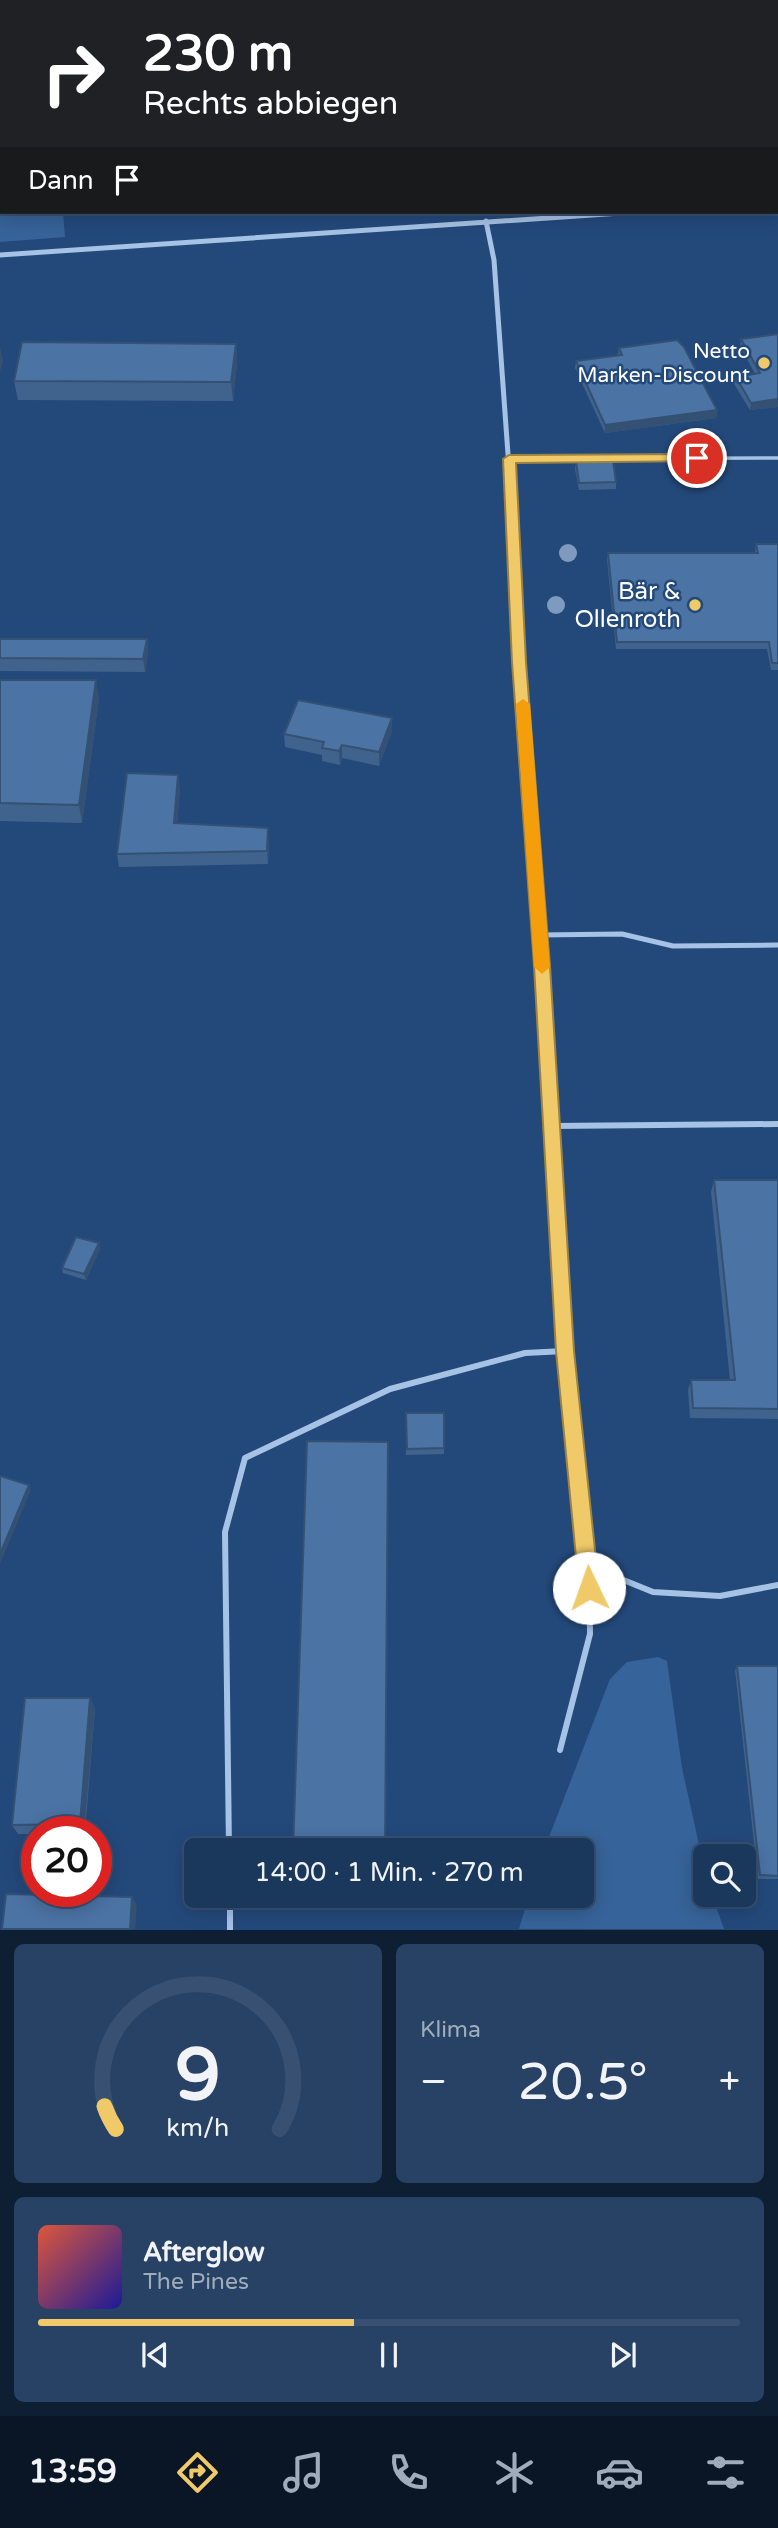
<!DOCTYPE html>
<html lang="de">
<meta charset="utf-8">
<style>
:root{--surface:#1a375c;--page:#274265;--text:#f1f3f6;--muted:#9facbb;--line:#385172;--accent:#f0ca69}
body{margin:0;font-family:"Varela Round",sans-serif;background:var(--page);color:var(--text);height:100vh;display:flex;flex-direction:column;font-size:26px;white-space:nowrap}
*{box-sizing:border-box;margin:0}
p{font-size:23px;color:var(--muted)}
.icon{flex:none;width:38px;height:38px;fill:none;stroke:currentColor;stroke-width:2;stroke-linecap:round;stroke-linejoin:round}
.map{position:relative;height:1930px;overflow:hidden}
.details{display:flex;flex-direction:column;gap:14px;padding:14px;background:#0e1e33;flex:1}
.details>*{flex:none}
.top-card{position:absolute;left:0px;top:0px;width:779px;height:214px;box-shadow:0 4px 18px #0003,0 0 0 2px var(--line);background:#202124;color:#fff;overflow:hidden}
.controls{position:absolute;left:693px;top:1844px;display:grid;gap:14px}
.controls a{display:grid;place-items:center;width:63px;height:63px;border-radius:10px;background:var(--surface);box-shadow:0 4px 18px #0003,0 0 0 2px var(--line);font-size:35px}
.speed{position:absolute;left:21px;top:1816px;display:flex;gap:14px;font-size:35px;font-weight:700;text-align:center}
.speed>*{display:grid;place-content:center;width:91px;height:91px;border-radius:50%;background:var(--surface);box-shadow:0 4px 18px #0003,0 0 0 2px var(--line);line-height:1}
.speed .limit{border:10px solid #d22;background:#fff;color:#111}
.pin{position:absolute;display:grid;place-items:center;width:60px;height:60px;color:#fff;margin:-30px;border:4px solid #fff;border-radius:50%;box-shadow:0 2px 7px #0007}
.me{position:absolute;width:77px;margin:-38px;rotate:357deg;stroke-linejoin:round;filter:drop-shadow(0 0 5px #0008)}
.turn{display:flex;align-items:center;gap:24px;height:147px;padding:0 28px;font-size:32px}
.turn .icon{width:91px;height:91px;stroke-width:2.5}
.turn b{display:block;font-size:49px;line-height:60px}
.then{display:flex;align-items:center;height:66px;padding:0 28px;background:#0003;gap:14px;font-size:26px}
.big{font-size:52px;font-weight:600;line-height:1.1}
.details .tile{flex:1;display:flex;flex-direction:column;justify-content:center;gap:10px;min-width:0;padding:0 24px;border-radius:10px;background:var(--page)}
.details .dial{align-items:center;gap:0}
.dial svg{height:182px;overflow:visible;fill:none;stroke:var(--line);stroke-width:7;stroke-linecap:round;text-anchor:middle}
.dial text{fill:var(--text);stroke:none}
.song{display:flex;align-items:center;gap:21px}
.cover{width:84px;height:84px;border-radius:10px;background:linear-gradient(135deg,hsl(10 70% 55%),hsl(240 70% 35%))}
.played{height:7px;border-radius:4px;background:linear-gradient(90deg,var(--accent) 45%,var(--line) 45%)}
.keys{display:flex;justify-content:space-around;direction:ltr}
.heat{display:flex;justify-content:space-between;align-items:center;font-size:38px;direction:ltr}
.details .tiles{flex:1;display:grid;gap:14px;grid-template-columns:1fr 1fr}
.tile:last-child{grid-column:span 2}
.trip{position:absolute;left:184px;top:1838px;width:410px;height:70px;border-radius:10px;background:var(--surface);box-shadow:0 4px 18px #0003,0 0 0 2px var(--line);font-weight:600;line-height:70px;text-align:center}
.dock{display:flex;height:112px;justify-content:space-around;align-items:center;background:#0a1625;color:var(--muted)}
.dock .icon{width:49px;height:49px}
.dock .current{color:var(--accent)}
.dock b{font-size:32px;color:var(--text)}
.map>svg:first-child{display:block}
.green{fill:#366399}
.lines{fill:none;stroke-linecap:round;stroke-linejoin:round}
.lane-far2{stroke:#a6c2e5;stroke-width:3.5}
.lane-far1{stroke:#a6c2e5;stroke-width:5}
.lane{stroke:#a6c2e5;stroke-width:6}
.street-far2{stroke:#a6c2e5;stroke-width:5}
.street-far1{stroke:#a6c2e5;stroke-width:6}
.street{stroke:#a6c2e5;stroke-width:9}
.tree{fill:#7e9abe}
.wall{fill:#40638d}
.shaded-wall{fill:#345073}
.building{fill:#4b73a4;stroke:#345073;stroke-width:2}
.route{fill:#f0ca69;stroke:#9c8344;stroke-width:2}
.slow{fill:#f59e0b}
.poi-dot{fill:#f0ca69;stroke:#23497b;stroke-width:2.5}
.labels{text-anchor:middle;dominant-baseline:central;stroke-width:5;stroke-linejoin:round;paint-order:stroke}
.far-poi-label{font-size:21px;fill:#fff;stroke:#23497b;text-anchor:end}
.poi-label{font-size:24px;fill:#fff;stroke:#23497b;text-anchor:end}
</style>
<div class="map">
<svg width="778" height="1930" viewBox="0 0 778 1930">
<rect width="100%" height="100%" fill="#23497b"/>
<path class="green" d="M 0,101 L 2,212 L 63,212 L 65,237 L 0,242 Z
M 658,1657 L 667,1661 L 682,1768 L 705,1871 L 705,1895 L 712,1895 L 724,1929 L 519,1929 L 529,1895 L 581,1895 L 581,1850 L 544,1850 L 610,1679 L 627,1662 Z"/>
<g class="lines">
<path class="lane-far2" d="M 0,65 L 2,62
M 509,459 L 778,458"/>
<path class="lane-far1" d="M 540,935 L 622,934 L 673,946 L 778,945"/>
<path class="lane" d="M 552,1126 L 778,1124
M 560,1750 L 590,1634 L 589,1566 L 653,1592 L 720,1596 L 778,1585
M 229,1850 L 225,1532 L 245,1458 L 390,1389 L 525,1353 L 565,1351
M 230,1895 L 230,1930"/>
<path class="street-far2" d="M 486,221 L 494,260 L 510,482
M 0,255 L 636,212"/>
<path class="street-far1" d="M 510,480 L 519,662 L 551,1110"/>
<path class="street" d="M 551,1108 L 565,1351 L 589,1566"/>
</g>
<g class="tree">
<circle cx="568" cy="553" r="9"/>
<circle cx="556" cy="605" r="9"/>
</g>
<path class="wall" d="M 194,0 L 377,0 L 376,2 L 194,2 Z
M 588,0 L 698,0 L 698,2 L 589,2 Z
M 778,334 L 778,407 L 750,410 L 734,384 L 736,377 L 755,374 L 740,346 L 741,339 Z
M 236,344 L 237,363 L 233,401 L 18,400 L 14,381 Z
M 619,348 L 717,410 L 716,418 L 605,433 L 575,368 L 576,361 L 618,355 Z
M 576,461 L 616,482 L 616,489 L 579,490 L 575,469 Z
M 756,544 L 778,544 L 778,670 L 771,670 L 767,649 L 616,649 L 607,560 L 608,553 L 755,553 Z
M 0,639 L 147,639 L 148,652 L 145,672 L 0,671 Z
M 0,680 L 99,698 L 82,823 L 0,821 Z
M 392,731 L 379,766 L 342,758 L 340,765 L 322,761 L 322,755 L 285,747 L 284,734 Z
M 180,788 L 177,824 L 269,841 L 268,864 L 119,867 L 117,854 Z
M 714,1180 L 778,1180 L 778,1419 L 690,1418 L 688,1390 L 691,1380 L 730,1380 L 711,1192 Z
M 100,1249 L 86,1280 L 63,1273 L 62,1268 Z
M 406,1413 L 444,1413 L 444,1454 L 406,1455 Z
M 737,1666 L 778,1666 L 778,1879 L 758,1879 L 735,1670 Z
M 90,1698 L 95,1709 L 85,1832 L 37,1832 L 37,1834 L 18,1834 L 12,1825 Z
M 293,1895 L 385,1895 L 385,1904 L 295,1904 Z"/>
<path class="shaded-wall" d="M 236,344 L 237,363 L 233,401 L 231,382 Z
M 0,347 L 3,361 L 0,372 Z
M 778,399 L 778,407 L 750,410 L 751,403 Z
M 717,410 L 716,418 L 605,433 L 605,425 Z
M 147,639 L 148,652 L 145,672 L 143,659 Z
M 96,680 L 99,698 L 82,823 L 79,805 Z
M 392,718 L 392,731 L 379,766 L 379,752 Z
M 342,745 L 342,758 L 340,765 L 339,751 Z
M 178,775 L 180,788 L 176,837 L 174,823 Z
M 268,828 L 269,841 L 268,864 L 267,851 Z
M 99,1243 L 100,1249 L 86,1280 L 84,1274 Z
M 29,1485 L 31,1490 L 0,1564 L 0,1554 Z
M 90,1698 L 95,1709 L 84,1832 L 80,1824 Z
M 132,1897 L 137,1905 L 135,1929 L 130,1929 Z"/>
<path class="building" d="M 597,0 L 698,0 L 695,2 L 598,2 Z
M 778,334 L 778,399 L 751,403 L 736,377 L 760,373 L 741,339 Z
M 677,340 L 684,347 L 717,410 L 605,425 L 576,361 L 622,355 L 619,348 Z
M 22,342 L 236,344 L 231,382 L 14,381 Z
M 576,461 L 613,461 L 616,482 L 579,483 Z
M 756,544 L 778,544 L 778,663 L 772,663 L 769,642 L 617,642 L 608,553 L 758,553 Z
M 0,639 L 147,639 L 143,659 L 0,658 Z
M 0,680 L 96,680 L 79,805 L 0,803 Z
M 298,700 L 392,718 L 379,752 L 342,745 L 339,751 L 322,748 L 324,742 L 284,734 Z
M 127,773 L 178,775 L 174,823 L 268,828 L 267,851 L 117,854 Z
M 714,1180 L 778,1180 L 778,1409 L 693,1408 L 691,1380 L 735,1380 Z
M 76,1237 L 99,1243 L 84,1274 L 62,1268 Z
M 406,1413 L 444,1413 L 444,1448 L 407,1449 Z
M 307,1441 L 388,1442 L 385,1850 L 293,1850 Z
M 0,1476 L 29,1485 L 0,1554 Z
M 737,1666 L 778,1666 L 778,1876 L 760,1875 Z
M 25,1698 L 90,1698 L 80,1824 L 12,1825 Z
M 6,1894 L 132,1897 L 130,1929 L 2,1929 Z"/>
<path class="route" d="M 697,454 L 704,458 L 702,461 L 516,463 L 526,662 L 550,966 L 574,1351 L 599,1588 L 596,1595 L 589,1598 L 582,1595 L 579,1588 L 556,1351 L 534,966 L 512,662 L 503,459 L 509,455 Z"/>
<path class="slow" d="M 523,699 L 530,704 L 550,967 L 542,974 L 534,967 L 516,704 Z"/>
<g class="poi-dot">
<circle cx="764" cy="363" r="7"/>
<circle cx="695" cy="605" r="7"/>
</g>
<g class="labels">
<g class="far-poi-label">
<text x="750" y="351">Netto<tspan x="750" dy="24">Marken-Discount</tspan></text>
</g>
<g class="poi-label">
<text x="681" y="591">Bär &amp;<tspan x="681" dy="28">Ollenroth</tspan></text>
</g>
</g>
</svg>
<div class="controls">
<a><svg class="icon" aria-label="search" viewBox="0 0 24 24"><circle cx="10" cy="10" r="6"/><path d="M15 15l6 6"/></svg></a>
</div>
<div class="speed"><div class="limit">20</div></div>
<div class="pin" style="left:697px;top:458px;background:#d93025"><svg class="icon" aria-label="arrive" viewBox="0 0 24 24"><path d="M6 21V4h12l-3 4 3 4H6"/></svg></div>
<svg class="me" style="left:589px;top:1588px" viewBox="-20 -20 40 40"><circle r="19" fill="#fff"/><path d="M0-13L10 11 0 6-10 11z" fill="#f0ca69"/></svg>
<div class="trip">14:00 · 1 Min. · 270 m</div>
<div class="top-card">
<div class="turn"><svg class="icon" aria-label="right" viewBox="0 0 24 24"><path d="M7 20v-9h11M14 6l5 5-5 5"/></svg><div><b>230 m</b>Rechts abbiegen</div></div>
<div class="then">Dann<svg class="icon" aria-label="arrive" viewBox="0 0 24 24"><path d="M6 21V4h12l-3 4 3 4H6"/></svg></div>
</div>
</div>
<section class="details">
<div class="tiles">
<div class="tile dial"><svg viewBox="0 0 100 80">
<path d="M14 69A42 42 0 1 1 86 69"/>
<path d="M14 69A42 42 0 0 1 9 59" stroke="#f0ca69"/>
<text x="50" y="56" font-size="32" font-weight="700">9</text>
<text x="50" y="72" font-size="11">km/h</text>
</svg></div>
<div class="tile"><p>Klima</p>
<div class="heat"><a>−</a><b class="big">20.5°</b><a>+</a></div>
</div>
<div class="tile">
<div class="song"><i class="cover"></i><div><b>Afterglow</b><p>The Pines</p></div></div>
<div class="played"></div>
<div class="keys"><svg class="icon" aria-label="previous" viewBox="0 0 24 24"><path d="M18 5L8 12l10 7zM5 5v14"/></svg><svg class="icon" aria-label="pause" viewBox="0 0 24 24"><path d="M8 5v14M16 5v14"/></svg><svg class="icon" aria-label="next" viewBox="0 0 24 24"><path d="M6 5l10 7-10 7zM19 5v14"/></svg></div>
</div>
</div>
</section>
<nav class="dock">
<b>13:59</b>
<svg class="icon current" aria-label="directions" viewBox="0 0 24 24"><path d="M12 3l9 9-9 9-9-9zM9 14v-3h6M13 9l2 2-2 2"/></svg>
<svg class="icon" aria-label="music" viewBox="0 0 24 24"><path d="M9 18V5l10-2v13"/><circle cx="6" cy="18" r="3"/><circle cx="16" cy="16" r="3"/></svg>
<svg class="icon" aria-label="phone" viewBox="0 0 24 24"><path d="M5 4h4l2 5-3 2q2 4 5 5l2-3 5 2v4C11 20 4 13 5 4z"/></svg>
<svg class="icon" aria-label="climate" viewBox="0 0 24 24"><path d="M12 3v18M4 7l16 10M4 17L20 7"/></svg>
<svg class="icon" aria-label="car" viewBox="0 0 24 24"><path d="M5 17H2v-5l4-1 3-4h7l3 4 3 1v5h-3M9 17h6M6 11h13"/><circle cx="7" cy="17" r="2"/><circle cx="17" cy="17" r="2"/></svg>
<svg class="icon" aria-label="filters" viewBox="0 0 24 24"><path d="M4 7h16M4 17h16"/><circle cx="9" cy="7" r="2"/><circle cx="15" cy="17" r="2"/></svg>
</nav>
